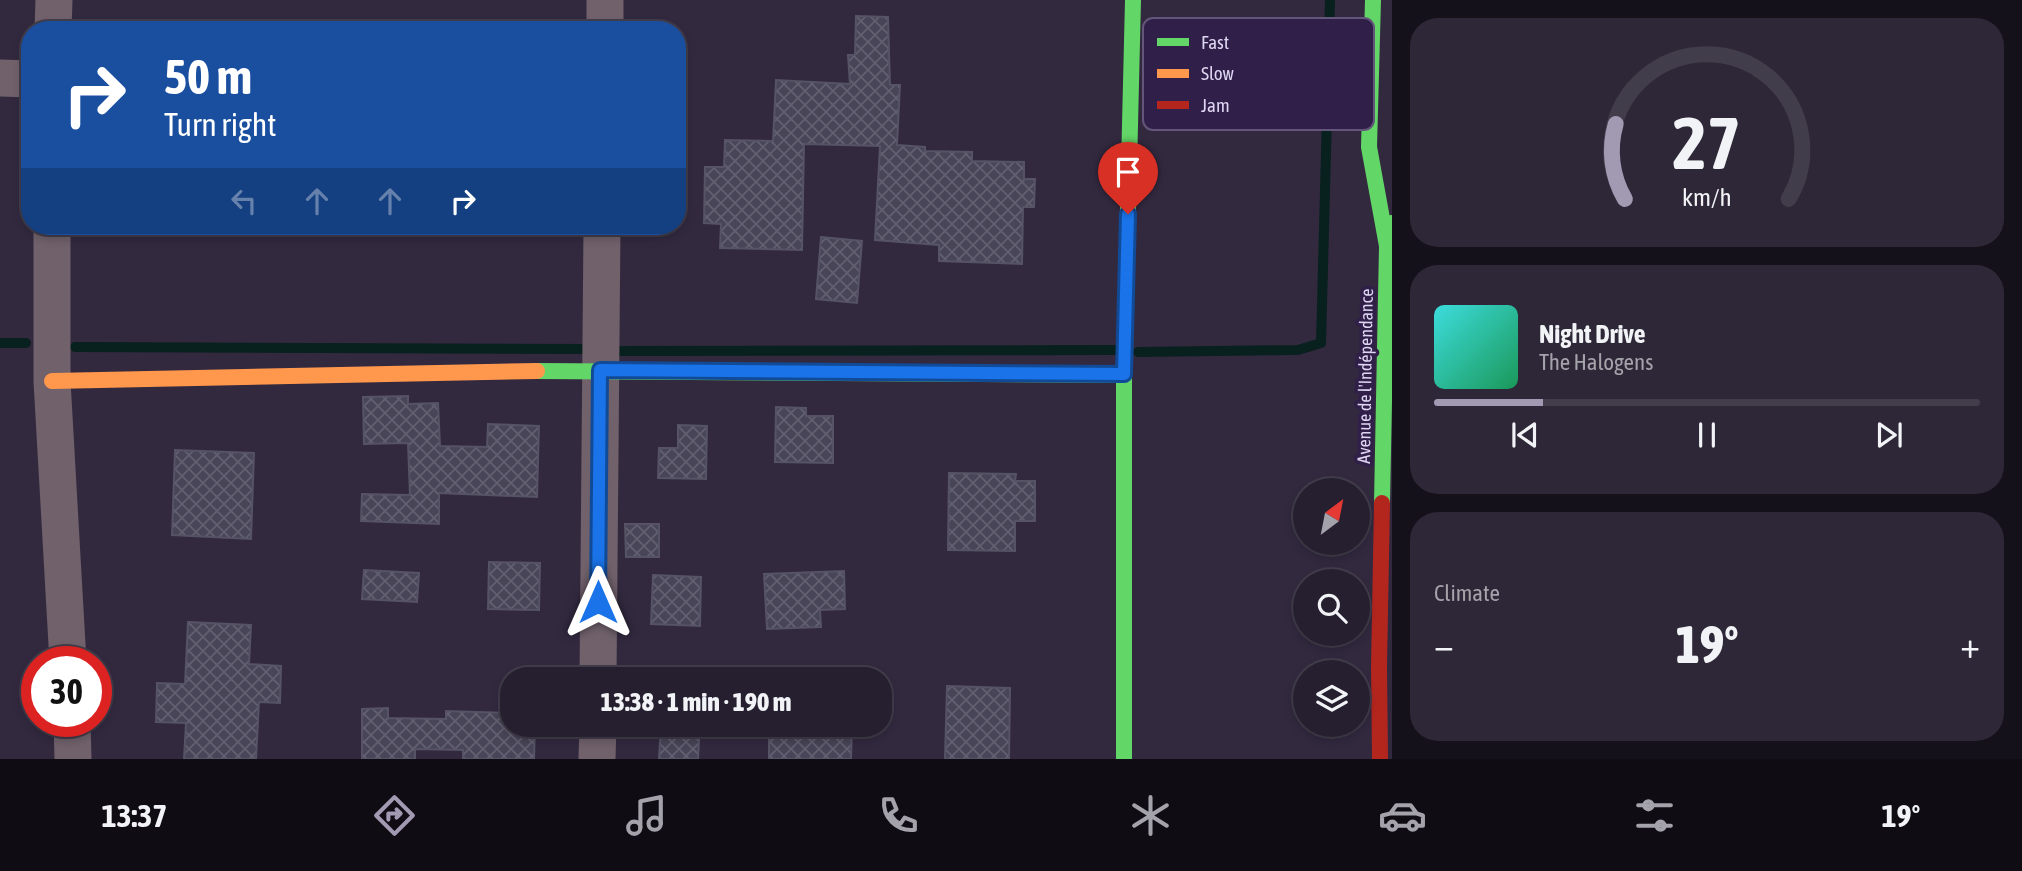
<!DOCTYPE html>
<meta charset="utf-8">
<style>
:root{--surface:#261f2f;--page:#2e2737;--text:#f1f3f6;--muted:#a4a2aa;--line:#423d4b;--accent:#a299b3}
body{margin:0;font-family:"Asap Condensed",sans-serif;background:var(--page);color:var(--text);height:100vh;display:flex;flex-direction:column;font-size:26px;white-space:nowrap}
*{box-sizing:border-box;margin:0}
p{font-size:23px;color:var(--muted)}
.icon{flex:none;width:38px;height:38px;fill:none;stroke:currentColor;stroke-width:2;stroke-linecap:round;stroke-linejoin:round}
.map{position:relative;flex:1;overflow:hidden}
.details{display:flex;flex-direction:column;gap:18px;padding:18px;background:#15111a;width:630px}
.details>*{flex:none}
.top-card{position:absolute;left:21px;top:21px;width:665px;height:214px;border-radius:28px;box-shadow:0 4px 10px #0003,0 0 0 2px var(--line);background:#1a4fa0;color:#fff;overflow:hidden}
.needle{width:46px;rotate:32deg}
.controls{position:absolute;left:1293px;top:478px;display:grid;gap:14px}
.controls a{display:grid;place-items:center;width:77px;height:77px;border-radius:50%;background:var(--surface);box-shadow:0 4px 10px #0003,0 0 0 2px var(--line);font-size:35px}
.speed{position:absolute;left:21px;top:646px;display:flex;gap:14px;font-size:35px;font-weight:700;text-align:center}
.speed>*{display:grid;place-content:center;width:91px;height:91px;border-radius:50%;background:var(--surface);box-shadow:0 4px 10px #0003,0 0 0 2px var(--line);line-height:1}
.speed .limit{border:10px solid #d22;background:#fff;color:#111}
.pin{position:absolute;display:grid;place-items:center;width:60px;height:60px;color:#fff;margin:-72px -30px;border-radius:50% 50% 50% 0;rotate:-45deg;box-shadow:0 0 7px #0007}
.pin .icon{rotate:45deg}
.me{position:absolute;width:77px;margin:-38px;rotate:0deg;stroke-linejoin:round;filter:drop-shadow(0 0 5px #0008)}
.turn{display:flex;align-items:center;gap:24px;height:147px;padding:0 28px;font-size:32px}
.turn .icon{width:91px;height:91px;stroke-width:2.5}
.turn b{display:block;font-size:49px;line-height:60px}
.lanes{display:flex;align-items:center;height:66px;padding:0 28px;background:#0003;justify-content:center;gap:35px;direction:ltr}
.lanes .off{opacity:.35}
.big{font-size:52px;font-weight:800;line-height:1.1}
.details .widget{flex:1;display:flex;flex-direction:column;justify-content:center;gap:10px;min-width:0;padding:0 24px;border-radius:28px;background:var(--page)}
.details .dial{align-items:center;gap:0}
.dial svg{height:182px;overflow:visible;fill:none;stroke:var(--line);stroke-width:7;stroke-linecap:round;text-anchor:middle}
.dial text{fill:var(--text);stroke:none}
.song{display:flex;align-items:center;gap:21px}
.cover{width:84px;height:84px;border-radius:10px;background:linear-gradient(135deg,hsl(180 70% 55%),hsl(150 70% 35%))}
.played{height:7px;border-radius:4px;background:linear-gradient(90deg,var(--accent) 20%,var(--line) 20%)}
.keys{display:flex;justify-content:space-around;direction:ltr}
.heat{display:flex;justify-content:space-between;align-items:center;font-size:38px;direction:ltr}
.trip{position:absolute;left:500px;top:667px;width:392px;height:70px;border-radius:28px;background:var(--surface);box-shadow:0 4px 10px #0003,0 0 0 2px var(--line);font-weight:800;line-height:70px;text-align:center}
.tab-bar{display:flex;height:112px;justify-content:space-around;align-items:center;background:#0f0c13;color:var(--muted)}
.tab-bar .icon{width:49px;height:49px}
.tab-bar .on{color:var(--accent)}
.tab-bar b{font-size:32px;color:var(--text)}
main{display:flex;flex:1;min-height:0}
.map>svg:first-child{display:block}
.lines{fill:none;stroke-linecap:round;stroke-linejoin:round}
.stream{stroke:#08201e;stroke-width:10}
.building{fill:url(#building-cross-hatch);stroke:#565366;stroke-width:2}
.street{stroke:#70616b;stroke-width:37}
.fast{stroke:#63d668;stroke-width:16}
.slow{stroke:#ff974d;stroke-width:16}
.jam{stroke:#b3261e;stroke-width:16}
.route-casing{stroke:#114b97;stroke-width:18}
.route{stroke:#1a73e8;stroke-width:12}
.labels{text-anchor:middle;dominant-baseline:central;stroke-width:7;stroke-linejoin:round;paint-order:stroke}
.street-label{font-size:18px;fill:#ded6f1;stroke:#301f49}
.key{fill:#301f49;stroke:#64567b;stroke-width:2}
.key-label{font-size:19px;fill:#ded6f1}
</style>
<main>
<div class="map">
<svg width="1392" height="759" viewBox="0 0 1392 759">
<defs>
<pattern id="building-cross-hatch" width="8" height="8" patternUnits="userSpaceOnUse" patternTransform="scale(1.75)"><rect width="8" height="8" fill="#484558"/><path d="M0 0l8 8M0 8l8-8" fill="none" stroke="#625f70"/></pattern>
</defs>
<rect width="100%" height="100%" fill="#32293f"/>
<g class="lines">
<path class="stream" d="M 0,343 L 26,343
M 75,347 L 588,349
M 614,351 L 1114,350
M 1138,352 L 1298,350 L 1321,343 L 1330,0"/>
</g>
<path class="building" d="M 856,16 L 888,17 L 890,85 L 900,85 L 897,145 L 925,147 L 925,151 L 972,152 L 972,161 L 1024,162 L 1024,179 L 1035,179 L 1034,207 L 1023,207 L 1022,264 L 939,261 L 939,245 L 875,240 L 880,146 L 804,144 L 802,250 L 720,248 L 721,224 L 704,223 L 705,167 L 724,167 L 725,140 L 773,141 L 776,80 L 850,84 L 848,55 L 855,55 Z
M 821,237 L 862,241 L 857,303 L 816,299 Z
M 408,396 L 408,404 L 438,403 L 440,446 L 487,447 L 488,424 L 539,426 L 537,497 L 439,493 L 439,524 L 361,521 L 362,494 L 410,495 L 408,443 L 364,444 L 363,397 Z
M 776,407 L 806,408 L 806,416 L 833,416 L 833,463 L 775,462 Z
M 678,425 L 707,426 L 706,479 L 658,478 L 659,448 L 678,448 Z
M 175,450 L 254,453 L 251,539 L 172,535 Z
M 949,473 L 1016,474 L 1015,481 L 1035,481 L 1035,521 L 1015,521 L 1015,551 L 948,550 Z
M 625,524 L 659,524 L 659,557 L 626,557 Z
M 489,562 L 540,563 L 539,610 L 488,609 Z
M 364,570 L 419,573 L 417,602 L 362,599 Z
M 844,571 L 845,609 L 820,610 L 821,627 L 767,629 L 764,574 Z
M 653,575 L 701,577 L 700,626 L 651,624 Z
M 188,622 L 251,625 L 249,664 L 281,666 L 280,703 L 259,702 L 256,759 L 184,759 L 186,723 L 156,722 L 157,683 L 185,684 Z
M 947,686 L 1010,688 L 1009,759 L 945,759 Z
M 388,708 L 388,718 L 446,719 L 446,711 L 513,713 L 513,724 L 535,724 L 534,759 L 463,759 L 463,750 L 415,749 L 415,759 L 362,759 L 362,709 Z
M 661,724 L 700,724 L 698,759 L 659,759 Z
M 769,724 L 852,724 L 851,759 L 769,759 Z"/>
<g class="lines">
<path class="street" d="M 53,30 L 54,0
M 605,30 L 605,0
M 0,78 L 30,79
M 52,226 L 52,381 L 68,662
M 598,679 L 602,226
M 72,721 L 73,759
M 597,759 L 598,724"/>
<path class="fast" d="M 1373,0 L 1369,147 L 1387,246
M 537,371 L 1124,375
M 1382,503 L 1387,246 L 1392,223
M 1124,759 L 1124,375 L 1133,0"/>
<path class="slow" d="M 52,381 L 537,371"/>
<path class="jam" d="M 1380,759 L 1379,667 L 1382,503"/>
</g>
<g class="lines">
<g class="route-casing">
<path id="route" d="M 598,602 L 600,370 L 1124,374 L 1128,214"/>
</g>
<use href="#route" class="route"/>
</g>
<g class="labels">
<g class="street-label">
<text transform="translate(1365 376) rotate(-89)">Avenue de l'Indépendance</text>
</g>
</g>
<rect x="1143" y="18" width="231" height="112" rx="10" class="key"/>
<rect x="1157" y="38" width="32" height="8" fill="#63d668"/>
<rect x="1157" y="69" width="32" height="9" fill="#ff974d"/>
<rect x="1157" y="101" width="32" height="8" fill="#b3261e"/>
<g class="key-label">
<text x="1201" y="49">Fast</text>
<text x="1201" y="80">Slow</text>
<text x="1201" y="112">Jam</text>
</g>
</svg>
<div class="controls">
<a><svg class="needle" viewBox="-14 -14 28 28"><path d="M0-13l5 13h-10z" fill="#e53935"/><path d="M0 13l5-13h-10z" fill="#a4a2aa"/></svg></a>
<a><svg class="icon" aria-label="search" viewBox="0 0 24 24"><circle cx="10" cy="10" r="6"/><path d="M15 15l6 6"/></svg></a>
<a><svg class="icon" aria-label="layers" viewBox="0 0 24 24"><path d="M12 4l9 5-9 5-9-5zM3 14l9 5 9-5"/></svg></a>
</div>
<div class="speed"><div class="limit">30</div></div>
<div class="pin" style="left:1128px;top:214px;background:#d93025"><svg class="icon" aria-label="arrive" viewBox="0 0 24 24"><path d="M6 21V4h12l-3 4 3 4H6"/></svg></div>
<svg class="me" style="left:598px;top:602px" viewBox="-20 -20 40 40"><path d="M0-17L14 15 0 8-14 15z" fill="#1a73e8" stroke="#fff" stroke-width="4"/></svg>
<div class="trip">13:38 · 1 min · 190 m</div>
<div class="top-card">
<div class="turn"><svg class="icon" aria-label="right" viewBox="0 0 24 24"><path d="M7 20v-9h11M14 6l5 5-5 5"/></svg><div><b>50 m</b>Turn right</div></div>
<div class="lanes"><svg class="icon off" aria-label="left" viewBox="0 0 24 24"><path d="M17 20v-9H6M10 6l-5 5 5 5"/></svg><svg class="icon off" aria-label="ahead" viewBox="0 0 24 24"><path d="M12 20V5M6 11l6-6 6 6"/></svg><svg class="icon off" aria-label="ahead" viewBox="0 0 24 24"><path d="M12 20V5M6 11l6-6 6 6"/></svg><svg class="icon" aria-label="right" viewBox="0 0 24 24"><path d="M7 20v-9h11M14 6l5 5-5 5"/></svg></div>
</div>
</div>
<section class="details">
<div class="widget dial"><svg viewBox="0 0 100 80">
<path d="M14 69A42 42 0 1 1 86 69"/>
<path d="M14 69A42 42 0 0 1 10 36" stroke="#a299b3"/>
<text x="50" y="56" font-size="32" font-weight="700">27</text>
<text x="50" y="72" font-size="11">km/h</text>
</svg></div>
<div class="widget">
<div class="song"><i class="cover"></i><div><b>Night Drive</b><p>The Halogens</p></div></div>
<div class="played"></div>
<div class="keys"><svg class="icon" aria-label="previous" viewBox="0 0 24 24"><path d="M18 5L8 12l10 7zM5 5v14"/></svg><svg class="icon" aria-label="pause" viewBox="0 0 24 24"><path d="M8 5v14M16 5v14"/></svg><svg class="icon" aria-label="next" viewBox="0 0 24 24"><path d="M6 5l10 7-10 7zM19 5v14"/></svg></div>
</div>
<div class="widget"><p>Climate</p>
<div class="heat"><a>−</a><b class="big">19°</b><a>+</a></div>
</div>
</section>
</main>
<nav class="tab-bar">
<b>13:37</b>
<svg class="icon on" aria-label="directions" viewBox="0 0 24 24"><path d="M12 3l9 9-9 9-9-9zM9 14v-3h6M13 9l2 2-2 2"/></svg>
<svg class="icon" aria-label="music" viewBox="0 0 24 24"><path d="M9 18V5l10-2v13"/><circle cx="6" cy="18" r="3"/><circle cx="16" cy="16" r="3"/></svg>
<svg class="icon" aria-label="phone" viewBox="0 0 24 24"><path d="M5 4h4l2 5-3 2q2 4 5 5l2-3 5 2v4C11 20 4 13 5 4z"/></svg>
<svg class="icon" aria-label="climate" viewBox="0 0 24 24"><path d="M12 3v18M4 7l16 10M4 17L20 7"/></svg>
<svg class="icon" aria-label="car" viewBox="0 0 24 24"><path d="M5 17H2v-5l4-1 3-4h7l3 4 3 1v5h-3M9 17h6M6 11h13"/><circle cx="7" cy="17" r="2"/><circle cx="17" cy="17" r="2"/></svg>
<svg class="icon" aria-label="filters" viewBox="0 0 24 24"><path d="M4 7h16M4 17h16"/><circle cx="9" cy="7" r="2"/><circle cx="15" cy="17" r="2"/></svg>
<b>19°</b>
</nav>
